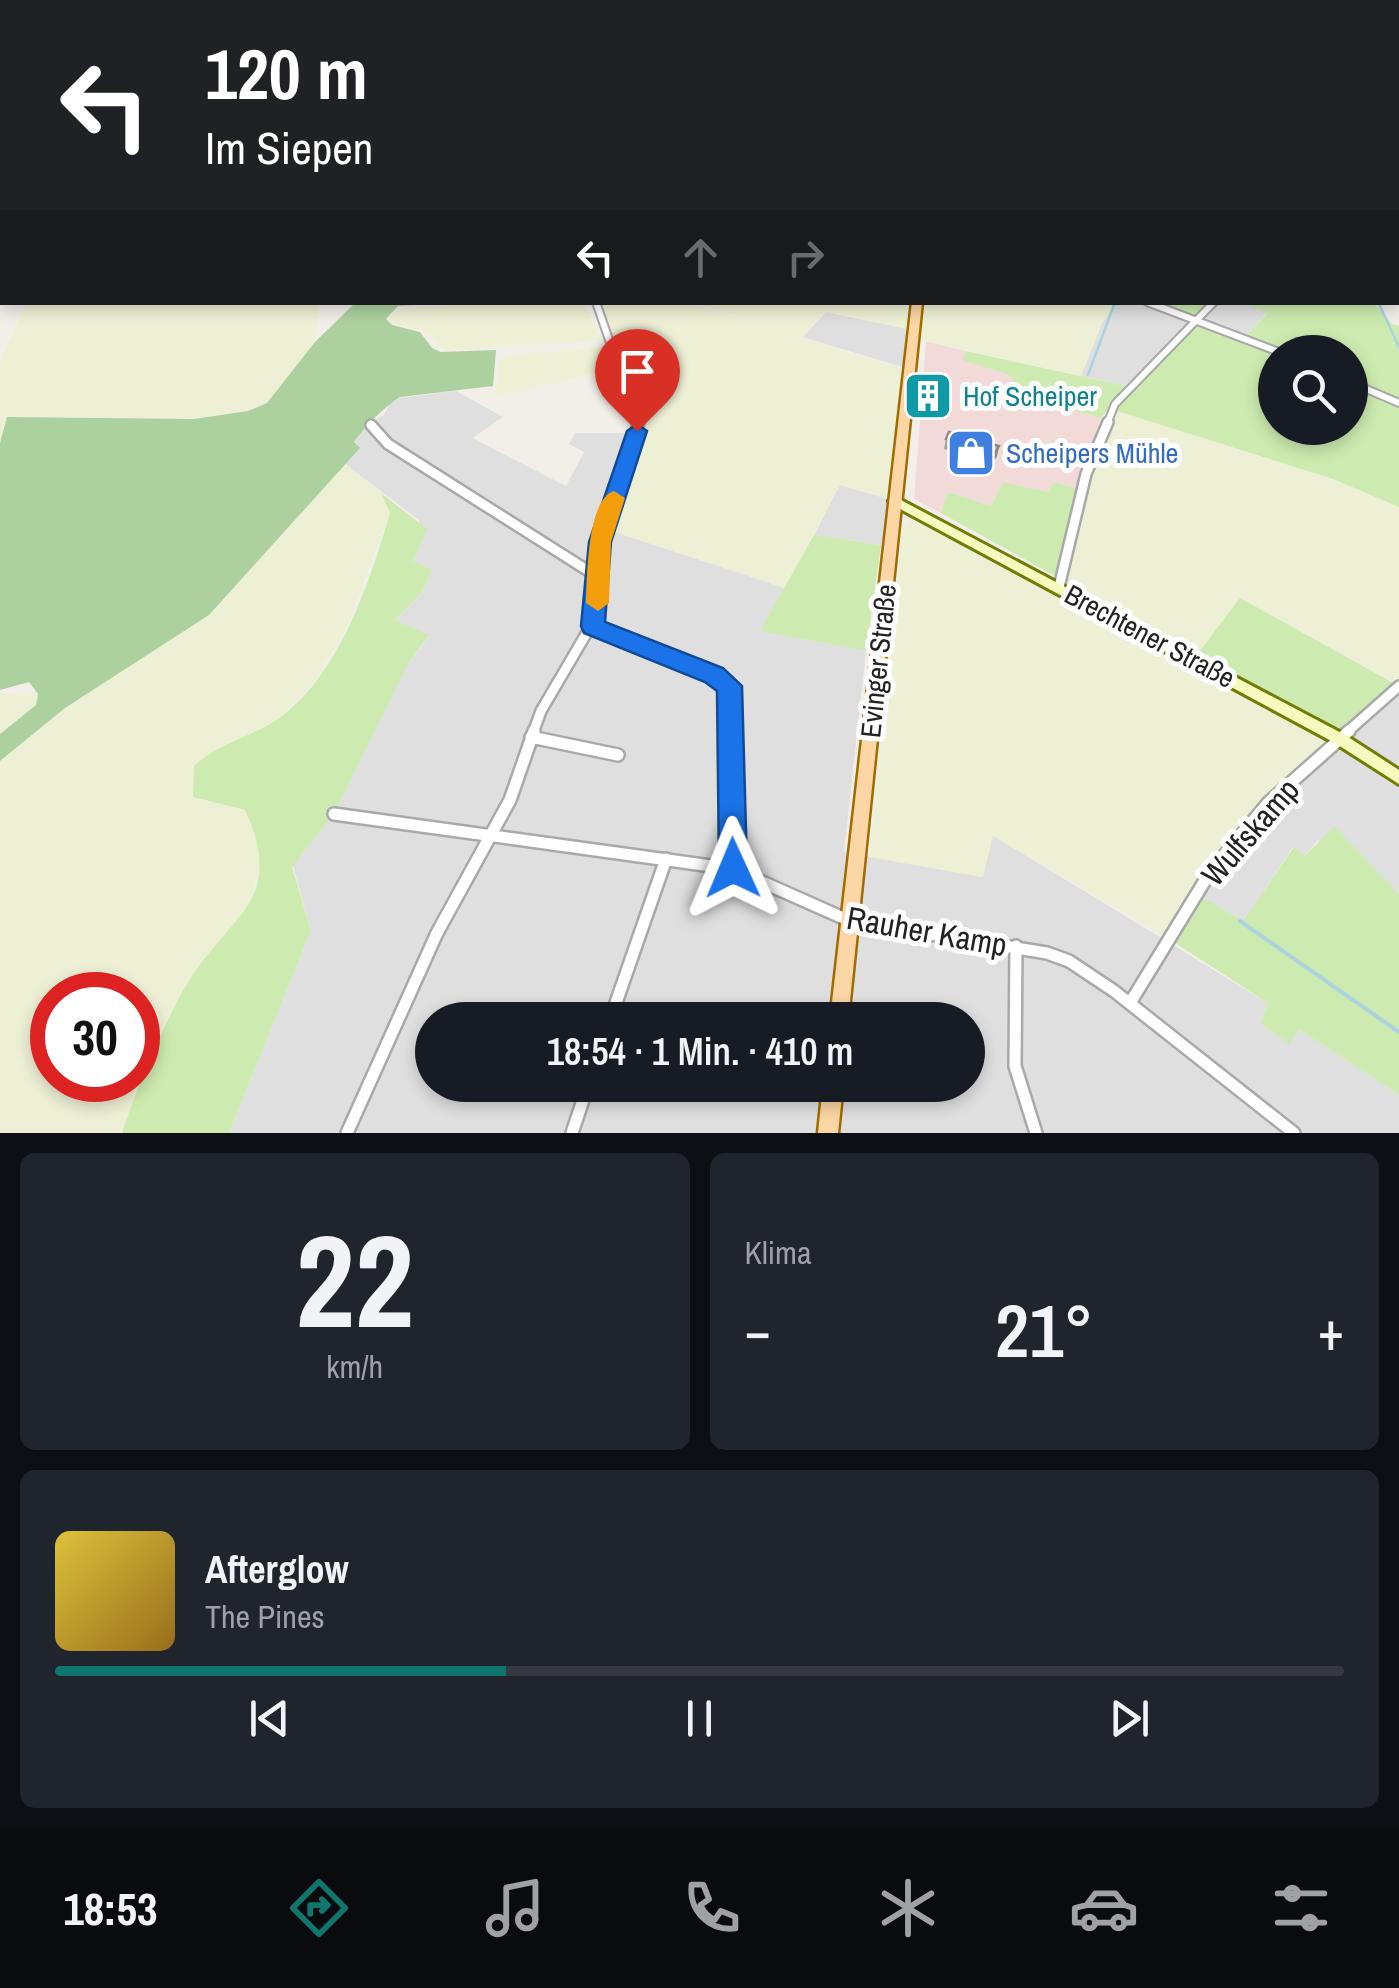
<!DOCTYPE html>
<html lang="de">
<meta charset="utf-8">
<style>
:root{--surface:#171b24;--page:#20242c;--text:#f1f3f6;--muted:#9ea1a6;--line:#363941;--accent:#0f766e}
body{margin:0;font-family:"Archivo Narrow",sans-serif;background:var(--page);color:var(--text);height:100vh;display:flex;flex-direction:column;font-size:38px;white-space:nowrap}
*{box-sizing:border-box;margin:0}
p{font-size:32px;color:var(--muted)}
.icon{flex:none;width:55px;height:55px;fill:none;stroke:currentColor;stroke-width:2;stroke-linecap:round;stroke-linejoin:round}
.map{position:relative;height:1133px;overflow:hidden}
.drawer{display:flex;flex-direction:column;gap:20px;padding:20px;background:#0d0f14;flex:1}
.drawer>*{flex:none}
.guide{position:absolute;left:0px;top:0px;width:1400px;height:305px;box-shadow:0 5px 15px #0003;background:#202124;color:#fff;overflow:hidden}
.buttons{position:absolute;left:1258px;top:335px;display:grid;gap:20px}
.buttons a{display:grid;place-items:center;width:110px;height:110px;border-radius:50%;background:var(--surface);box-shadow:0 5px 15px #0003;font-size:50px}
.speed{position:absolute;left:30px;top:972px;display:flex;gap:20px;font-size:50px;font-weight:700;text-align:center}
.speed>*{display:grid;place-content:center;width:130px;height:130px;border-radius:50%;background:var(--surface);box-shadow:0 5px 15px #0003;line-height:1}
.speed .limit{border:15px solid #d22;background:#fff;color:#111}
.pin{position:absolute;display:grid;place-items:center;width:85px;height:85px;color:#fff;margin:-102px -42px;border-radius:50% 50% 50% 0;rotate:-45deg;box-shadow:0 0 10px #0007}
.pin .icon{rotate:45deg}
.me{position:absolute;width:110px;margin:-55px;rotate:359deg;stroke-linejoin:round;filter:drop-shadow(0 0 8px #0008)}
.turn{display:flex;align-items:center;gap:35px;height:210px;padding:0 40px;font-size:45px}
.turn .icon{width:130px;height:130px;stroke-width:2.5}
.turn b{display:block;font-size:70px;line-height:85px}
.lanes{display:flex;align-items:center;height:95px;padding:0 40px;background:#0003;justify-content:center;gap:50px;direction:ltr}
.lanes .off{opacity:.35}
.big{font-size:75px;font-weight:600;line-height:1.1}
.drawer .tile{flex:1;display:flex;flex-direction:column;justify-content:center;gap:15px;min-width:0;padding:0 35px;border-radius:15px;background:var(--page)}
.drawer .dial{align-items:center;gap:0}
.dial b{font-size:130px;line-height:1}
.song{display:flex;align-items:center;gap:30px}
.cover{width:120px;height:120px;border-radius:15px;background:linear-gradient(135deg,hsl(50 70% 55%),hsl(40 70% 35%))}
.played{height:10px;border-radius:5px;background:linear-gradient(90deg,var(--accent) 35%,var(--line) 35%)}
.keys{display:flex;justify-content:space-around;direction:ltr}
.heat{display:flex;justify-content:space-between;align-items:center;font-size:55px;direction:ltr}
.drawer .tiles{flex:1;display:grid;gap:20px;grid-template-columns:1fr 1fr}
.tile:last-child{grid-column:span 2}
.trip{position:absolute;left:415px;top:1002px;width:570px;height:100px;border-radius:50px;background:var(--surface);box-shadow:0 5px 15px #0003;font-weight:600;line-height:100px;text-align:center}
.tab-bar{display:flex;height:160px;justify-content:space-around;align-items:center;background:#090b0e;color:var(--muted)}
.tab-bar .icon{width:70px;height:70px}
.tab-bar .current{color:var(--accent)}
.tab-bar b{font-size:45px;color:var(--text)}
.map>svg:first-child{display:block}
.residential{fill:#e0dfdf;fill-rule:evenodd}
.commercial{fill:#f2dad9}
.farmland{fill:#eef0d5;fill-rule:evenodd}
.grass{fill:#cdebb0;fill-rule:evenodd}
.forest{fill:#add19e}
.lines{fill:none;stroke-linecap:round;stroke-linejoin:round}
.stream-far1{stroke:#aad3df;stroke-width:2.5}
.stream{stroke:#aad3df;stroke-width:4}
.street-far3-casing{stroke:#a9a9a9;stroke-width:8}
.street-far2-casing{stroke:#a9a9a9;stroke-width:10}
.street-far1-casing{stroke:#a9a9a9;stroke-width:14}
.street-casing{stroke:#a9a9a9;stroke-width:16}
.secondary-casing{stroke:#707d05;stroke-width:6}
.primary-casing{stroke:#a06b00;stroke-width:5}
.highway-casing{stroke:#dc2a67;stroke-width:5}
.street-far3{stroke:#fff;stroke-width:5}
.street-far2{stroke:#fff;stroke-width:6}
.street-far1{stroke:#fff;stroke-width:9}
.street{stroke:#fff;stroke-width:11}
.secondary{fill:#f7fabf;fill-rule:evenodd}
.primary{fill:#fcd6a4;fill-rule:evenodd}
.highway{fill:#e892a2;fill-rule:evenodd}
.wall{fill:#aba49e}
.shaded-wall{fill:#8b8681}
.building{fill:#c7bfb8;stroke:#8b8681;stroke-width:2.5}
.route{fill:#1a73e8;stroke:#114b97;stroke-width:2.5}
.slow{fill:#f59e0b}
.labels{text-anchor:middle;dominant-baseline:central;stroke-width:10;stroke-linejoin:round;paint-order:stroke}
.culture-label{font-size:28px;fill:#0d838f;stroke:#fff;text-anchor:start}
.shop-label{font-size:28px;fill:#366cbe;stroke:#fff;text-anchor:start}
.street-label{font-size:28px;fill:#222;stroke:#fff}
.near-street-label{font-size:32px;fill:#222;stroke:#fff}
</style>
<div class="map">
<svg width="1399" height="1133" viewBox="0 0 1399 1133">
<rect width="100%" height="100%" fill="#f2efe9"/>
<path class="residential" d="M 1117,303 L 1243,303 L 1268,312 L 1244,337 L 1158,357 L 1126,386 L 1081,376 L 1102,323 Z
M 826,312 L 913,330 L 909,369 L 802,337 Z
M 456,391 L 503,417 L 472,438 L 566,486 L 584,452 L 569,444 L 575,433 L 629,433 L 599,522 L 606,529 L 785,588 L 760,631 L 866,651 L 844,852 L 983,877 L 992,835 L 1268,1003 L 1261,1024 L 1288,1043 L 1298,1028 L 1399,1095 L 1399,1133 L 229,1133 L 311,930 L 293,866 L 335,811 L 408,664 L 429,636 L 395,620 L 422,593 L 432,569 L 412,561 L 419,520 L 345,464 L 359,449 L 354,443 L 365,426 L 384,415 L 389,404 L 400,398 ZM 432,1020 L 968,1020 L 968,1085 L 432,1085 Z
M 840,485 L 895,501 L 881,545 L 814,535 Z
M 1399,686 L 1399,894 L 1318,840 L 1305,856 L 1293,847 L 1243,922 L 1197,894 L 1268,803 Z"/>
<path class="commercial" d="M 926,341 L 966,351 L 963,360 L 1009,375 L 1026,397 L 1101,418 L 1077,489 L 1053,482 L 1048,492 L 1003,482 L 991,506 L 948,492 L 941,513 L 914,499 Z"/>
<path class="farmland" d="M 26,303 L 319,303 L 315,342 L 267,403 L 228,417 L 194,419 L 7,417 L 0,443 L 0,362 Z
M 500,303 L 584,303 L 602,340 L 443,350 L 421,330 L 395,324 L 388,317 L 409,307 Z
M 598,303 L 690,303 L 752,322 L 696,303 L 916,303 L 913,330 L 826,312 L 802,338 L 909,370 L 895,501 L 840,485 L 785,588 L 606,529 L 645,421 Z
M 920,303 L 1117,303 L 1102,323 L 1081,376 L 920,340 Z
M 607,346 L 615,369 L 495,397 L 499,361 L 506,357 Z
M 1114,410 L 1334,480 L 1399,507 L 1399,685 L 1241,599 L 1196,656 L 1070,587 L 1067,580 L 1086,482 Z
M 345,464 L 381,493 L 390,513 L 347,627 L 315,681 L 281,717 L 203,758 L 193,797 L 245,810 L 263,857 L 252,896 L 122,1133 L 0,1133 L 0,761 L 65,708 L 209,615 ZM 52,995 L 138,995 L 138,1080 L 52,1080 Z
M 919,519 L 1340,739 L 1209,874 L 1169,939 L 993,836 L 983,877 L 869,857 L 903,526 Z
M 0,693 L 38,694 L 36,705 L 0,734 Z"/>
<path class="grass" d="M 1147,303 L 1214,303 L 1200,319 L 1243,338 L 1268,313 L 1243,303 L 1374,303 L 1392,324 L 1399,326 L 1399,507 L 1333,479 L 1114,410 L 1198,320 ZM 1275,352 L 1350,352 L 1350,428 L 1275,428 Z
M 966,351 L 1126,386 L 1101,418 L 1026,397 L 1009,375 L 962,360 Z
M 1003,482 L 1048,492 L 1053,482 L 1077,489 L 1063,568 L 1055,576 L 941,513 L 948,492 L 991,506 Z
M 381,493 L 427,529 L 413,561 L 432,569 L 422,593 L 395,620 L 429,635 L 408,664 L 334,814 L 292,867 L 311,930 L 229,1133 L 122,1133 C 133,1097 167,1016 187,984 C 229,915 287,902 245,810 L 193,797 L 194,766 C 220,741 254,737 282,716 C 341,671 370,581 390,513 Z
M 814,535 L 881,545 L 866,651 L 760,631 Z
M 1240,598 L 1399,686 L 1340,739 L 1196,656 Z
M 1334,826 L 1399,894 L 1399,1095 L 1299,1029 L 1289,1044 L 1261,1024 L 1268,1003 L 1169,939 L 1197,894 L 1243,921 L 1294,847 L 1305,856 Z"/>
<path class="forest" d="M 355,303 L 444,303 L 398,306 L 386,319 L 392,325 L 420,332 L 432,348 L 441,352 L 496,350 L 493,386 L 400,397 C 384,407 365,426 354,442 L 360,448 L 209,615 L 65,708 L 0,761 L 0,734 L 36,705 L 38,694 L 29,682 L 0,690 L 0,443 L 7,417 L 194,419 L 248,411 L 267,403 L 315,342 Z"/>
<g class="lines">
<path class="stream-far1" d="M 588,0 L 610,2
M 400,2 L 407,0
M 719,2 L 723,0
M 1378,302 L 1399,347
M 1088,375 L 1115,302"/>
<path class="stream" d="M 1240,921 L 1399,1032"/>
<g class="street-far3-casing">
<path id="street-far3" d="M 43,0 L 51,2
M 154,2 L 162,0
M 561,2 L 565,0"/>
</g>
<g class="street-far2-casing">
<path id="street-far2" d="M 596,302 L 638,424
M 1147,302 L 1279,352
M 1350,382 L 1399,403
M 1107,424 L 1115,404 L 1214,302"/>
</g>
<g class="street-far1-casing">
<path id="street-far1" d="M 371,425 L 388,444 L 598,577
M 1059,587 L 1086,474 L 1108,422
M 592,626 L 714,675 L 729,686 L 730,733
M 533,733 L 541,711 L 596,617 L 600,542 L 639,422
M 1346,733 L 1399,686"/>
</g>
<g class="street-casing">
<path id="street" d="M 730,731 L 733,869
M 531,737 L 618,755
M 334,814 L 733,869 L 850,921 L 1047,953 L 1069,961 L 1114,991 L 1294,1133
M 1016,946 L 1015,1066 L 1036,1133
M 1130,1003 L 1209,874 L 1268,803 L 1349,731
M 610,1020 L 666,859
M 347,1133 L 437,933 L 510,800 L 534,731
M 572,1133 L 588,1085"/>
</g>
<g class="secondary-casing">
<path id="secondary" d="M 895,497 L 1345,735 L 1399,770 L 1399,784 L 1335,743 L 891,504 L 889,501 Z"/>
</g>
<g class="primary-casing">
<path id="primary" d="M 931,0 L 939,0 L 939,2 L 932,2 Z
M 912,302 L 922,302 L 848,1020 L 830,1020 Z
M 823,1085 L 843,1085 L 838,1133 L 818,1133 Z"/>
</g>
<g class="highway-casing">
<path id="highway" d="M 949,0 L 951,2 L 941,1 L 942,0 Z
M 1399,43 L 1399,49 L 1398,48 L 1398,44 Z"/>
</g>
<use href="#street-far3" class="street-far3"/>
<use href="#street-far2" class="street-far2"/>
<use href="#street-far1" class="street-far1"/>
<use href="#street" class="street"/>
<use href="#secondary" class="secondary"/>
<use href="#primary" class="primary"/>
<use href="#highway" class="highway"/>
</g>
<path class="wall" d="M 946,439 L 997,456 L 987,471 L 973,457 L 944,449 Z"/>
<path class="shaded-wall" d="M 999,446 L 997,456 L 987,471 L 990,462 Z"/>
<path class="building" d="M 949,432 L 999,446 L 990,462 L 975,448 L 946,439 Z"/>
<path class="route" d="M 637,424 L 647,431 L 611,542 L 605,622 L 723,668 L 742,686 L 747,868 L 743,878 L 733,882 L 723,878 L 719,868 L 717,691 L 705,682 L 584,633 L 581,626 L 589,542 L 627,431 Z"/>
<path class="slow" d="M 614,491 L 625,498 L 611,542 L 609,603 L 598,611 L 586,603 C 587,578 587,499 614,491 Z"/>
<defs>
<g id="building-square" transform="scale(2.5)"><rect x="-9" y="-9" width="18" height="18" rx="4" fill="#0f9aa8" stroke="#fff"/><path d="M-4-6H4V6H1V3H-1V6H-4ZM-2.5-4.3h1.7v1.8h-1.7ZM.8-4.3h1.7v1.8H.8ZM-2.5-1h1.7V.8h-1.7ZM.8-1h1.7V.8H.8Z" fill="#fff"/></g>
<g id="shop-square" transform="scale(2.5)"><rect x="-9" y="-9" width="18" height="18" rx="4" fill="#3f7fe0" stroke="#fff"/><path d="M-5-2.5h2.3a2.7 3.5 0 0 1 5.4 0H5L5.5 6h-11ZM-1.5-2.5h3a1.5 2.3 0 0 0-3 0Z" fill="#fff"/></g>
</defs>
<g fill-rule="evenodd">
<use href="#building-square" x="928" y="396"/>
<use href="#shop-square" x="971" y="453"/>
</g>
<g class="labels">
<g class="culture-label">
<text x="963" y="396">Hof Scheiper</text>
</g>
<g class="shop-label">
<text x="1006" y="453">Scheipers Mühle</text>
</g>
<g class="street-label">
<text transform="translate(1150 636) rotate(28)">Brechtener Straße</text>
<text transform="translate(878 661) rotate(-84)">Evinger Straße</text>
</g>
<g class="near-street-label">
<text transform="translate(1250 832) rotate(-49)">Wulfskamp</text>
<text transform="translate(927 931) rotate(10)">Rauher Kamp</text>
</g>
</g>
</svg>
<div class="buttons">
<a><svg class="icon" aria-label="search" viewBox="0 0 24 24"><circle cx="10" cy="10" r="6"/><path d="M15 15l6 6"/></svg></a>
</div>
<div class="speed"><div class="limit">30</div></div>
<div class="pin" style="left:637px;top:431px;background:#d93025"><svg class="icon" aria-label="arrive" viewBox="0 0 24 24"><path d="M6 21V4h12l-3 4 3 4H6"/></svg></div>
<svg class="me" style="left:733px;top:868px" viewBox="-20 -20 40 40"><path d="M0-17L14 15 0 8-14 15z" fill="#1a73e8" stroke="#fff" stroke-width="4"/></svg>
<div class="trip">18:54 · 1 Min. · 410 m</div>
<div class="guide">
<div class="turn"><svg class="icon" aria-label="left" viewBox="0 0 24 24"><path d="M17 20v-9H6M10 6l-5 5 5 5"/></svg><div><b>120 m</b>Im Siepen</div></div>
<div class="lanes"><svg class="icon" aria-label="left" viewBox="0 0 24 24"><path d="M17 20v-9H6M10 6l-5 5 5 5"/></svg><svg class="icon off" aria-label="ahead" viewBox="0 0 24 24"><path d="M12 20V5M6 11l6-6 6 6"/></svg><svg class="icon off" aria-label="right" viewBox="0 0 24 24"><path d="M7 20v-9h11M14 6l5 5-5 5"/></svg></div>
</div>
</div>
<section class="drawer">
<div class="tiles">
<div class="tile dial"><b>22</b><p>km/h</p></div>
<div class="tile"><p>Klima</p>
<div class="heat"><a>−</a><b class="big">21°</b><a>+</a></div>
</div>
<div class="tile">
<div class="song"><i class="cover"></i><div><b>Afterglow</b><p>The Pines</p></div></div>
<div class="played"></div>
<div class="keys"><svg class="icon" aria-label="previous" viewBox="0 0 24 24"><path d="M18 5L8 12l10 7zM5 5v14"/></svg><svg class="icon" aria-label="pause" viewBox="0 0 24 24"><path d="M8 5v14M16 5v14"/></svg><svg class="icon" aria-label="next" viewBox="0 0 24 24"><path d="M6 5l10 7-10 7zM19 5v14"/></svg></div>
</div>
</div>
</section>
<nav class="tab-bar">
<b>18:53</b>
<svg class="icon current" aria-label="directions" viewBox="0 0 24 24"><path d="M12 3l9 9-9 9-9-9zM9 14v-3h6M13 9l2 2-2 2"/></svg>
<svg class="icon" aria-label="music" viewBox="0 0 24 24"><path d="M9 18V5l10-2v13"/><circle cx="6" cy="18" r="3"/><circle cx="16" cy="16" r="3"/></svg>
<svg class="icon" aria-label="phone" viewBox="0 0 24 24"><path d="M5 4h4l2 5-3 2q2 4 5 5l2-3 5 2v4C11 20 4 13 5 4z"/></svg>
<svg class="icon" aria-label="climate" viewBox="0 0 24 24"><path d="M12 3v18M4 7l16 10M4 17L20 7"/></svg>
<svg class="icon" aria-label="car" viewBox="0 0 24 24"><path d="M5 17H2v-5l4-1 3-4h7l3 4 3 1v5h-3M9 17h6M6 11h13"/><circle cx="7" cy="17" r="2"/><circle cx="17" cy="17" r="2"/></svg>
<svg class="icon" aria-label="filters" viewBox="0 0 24 24"><path d="M4 7h16M4 17h16"/><circle cx="9" cy="7" r="2"/><circle cx="15" cy="17" r="2"/></svg>
</nav>
